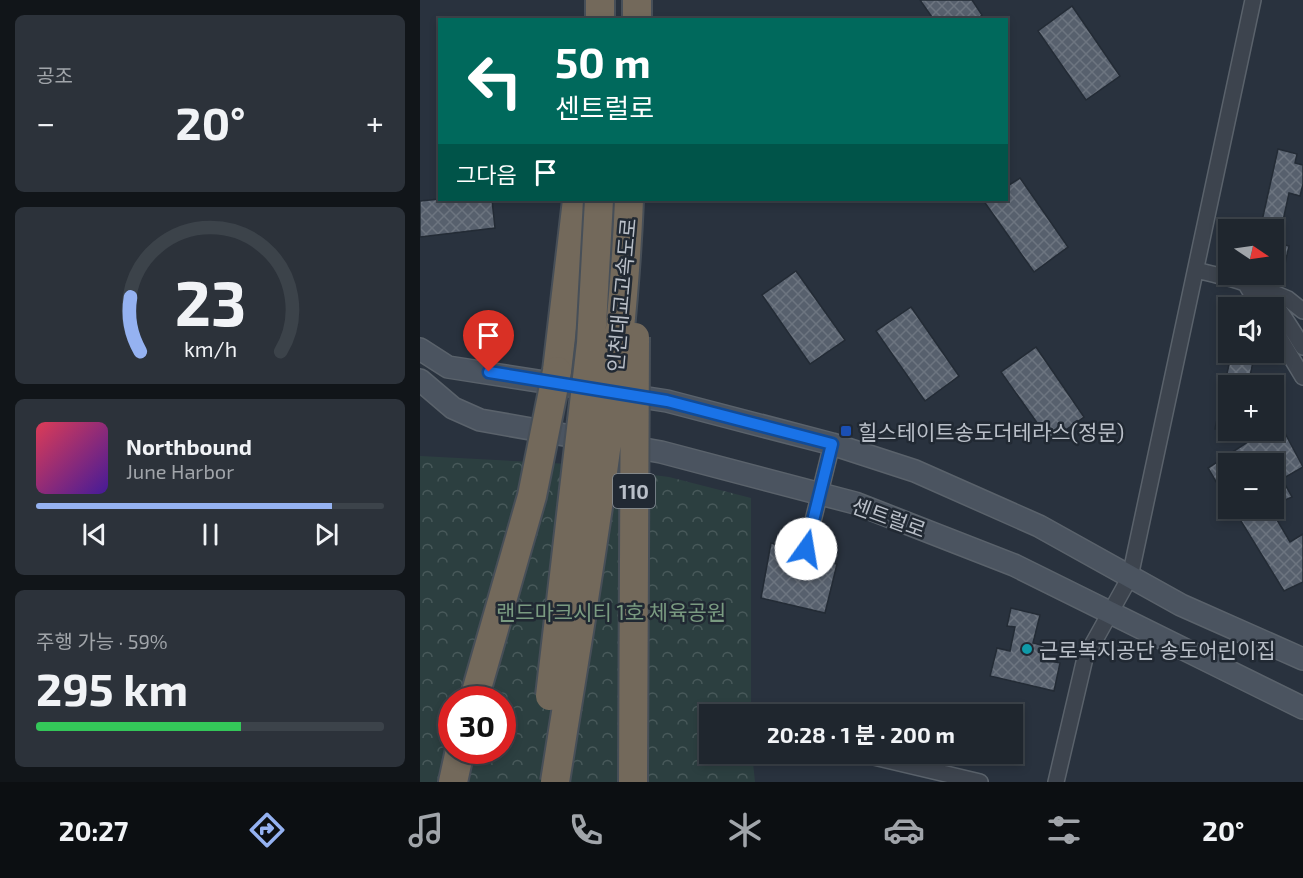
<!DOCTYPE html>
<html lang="ko">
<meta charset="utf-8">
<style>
:root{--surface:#1f262e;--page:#2c323a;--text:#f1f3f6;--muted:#a1a5aa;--line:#3c434a;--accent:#95b2f1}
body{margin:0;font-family:"Exo 2","Noto Sans KR",sans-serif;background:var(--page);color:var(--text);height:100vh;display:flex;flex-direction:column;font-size:22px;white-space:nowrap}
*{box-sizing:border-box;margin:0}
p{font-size:20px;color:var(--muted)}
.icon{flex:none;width:33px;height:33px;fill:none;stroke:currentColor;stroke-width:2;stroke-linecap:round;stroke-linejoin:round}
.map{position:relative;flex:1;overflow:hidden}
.drawer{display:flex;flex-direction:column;gap:15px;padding:15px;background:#111519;width:420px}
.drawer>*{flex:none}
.banner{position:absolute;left:18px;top:18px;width:570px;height:183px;border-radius:0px;box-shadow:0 3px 9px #0003,0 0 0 2px var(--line);background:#00695c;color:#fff;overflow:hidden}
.needle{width:39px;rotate:103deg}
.fabs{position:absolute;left:798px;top:219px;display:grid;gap:12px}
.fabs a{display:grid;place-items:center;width:66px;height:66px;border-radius:0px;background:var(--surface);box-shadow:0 3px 9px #0003,0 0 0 2px var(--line);font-size:30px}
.speed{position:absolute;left:18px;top:686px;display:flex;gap:12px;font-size:30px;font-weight:700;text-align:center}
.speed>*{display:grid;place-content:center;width:78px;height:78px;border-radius:50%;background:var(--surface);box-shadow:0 3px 9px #0003,0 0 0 2px var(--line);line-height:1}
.speed .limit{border:9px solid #d22;background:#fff;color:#111}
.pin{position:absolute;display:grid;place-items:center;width:51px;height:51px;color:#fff;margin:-62px -26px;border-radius:50% 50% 50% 0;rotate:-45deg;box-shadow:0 0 6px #0007}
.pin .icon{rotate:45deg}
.me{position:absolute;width:66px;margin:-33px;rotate:13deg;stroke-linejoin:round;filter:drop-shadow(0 0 4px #0008)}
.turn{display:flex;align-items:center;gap:21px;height:126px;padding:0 18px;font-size:27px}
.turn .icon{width:78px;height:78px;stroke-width:2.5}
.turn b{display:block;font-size:42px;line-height:51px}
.then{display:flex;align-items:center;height:57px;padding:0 18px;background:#0003;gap:12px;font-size:22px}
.big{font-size:45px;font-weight:700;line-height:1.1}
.drawer .card{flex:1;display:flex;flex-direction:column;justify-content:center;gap:9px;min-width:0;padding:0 21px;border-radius:9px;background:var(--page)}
.drawer .dial{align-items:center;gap:0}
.dial svg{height:156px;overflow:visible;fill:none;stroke:var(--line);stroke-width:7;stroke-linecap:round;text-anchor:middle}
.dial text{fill:var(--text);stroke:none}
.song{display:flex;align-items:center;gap:18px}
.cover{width:72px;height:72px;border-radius:9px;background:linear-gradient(135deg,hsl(350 70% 55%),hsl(260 70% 35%))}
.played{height:6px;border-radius:3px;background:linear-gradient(90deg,var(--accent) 85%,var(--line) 85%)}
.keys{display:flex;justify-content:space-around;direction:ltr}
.heat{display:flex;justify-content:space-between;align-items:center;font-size:33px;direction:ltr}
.charge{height:9px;border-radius:4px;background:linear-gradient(90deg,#34c759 59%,var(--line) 0)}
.trip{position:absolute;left:279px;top:704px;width:324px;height:60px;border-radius:0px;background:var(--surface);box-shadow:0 3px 9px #0003,0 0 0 2px var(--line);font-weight:700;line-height:60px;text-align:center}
.tabs{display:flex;height:96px;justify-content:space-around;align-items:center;background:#0c0f12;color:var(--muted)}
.tabs .icon{width:42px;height:42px}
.tabs .on{color:var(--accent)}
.tabs b{font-size:27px;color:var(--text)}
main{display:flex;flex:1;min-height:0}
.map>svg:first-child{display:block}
.park{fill:url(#park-crowns);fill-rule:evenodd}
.building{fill:url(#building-cross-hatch);stroke:#232b35;stroke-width:1.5}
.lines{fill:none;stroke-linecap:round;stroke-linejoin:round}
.street-casing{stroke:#5a626b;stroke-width:18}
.secondary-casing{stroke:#5a626b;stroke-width:24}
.highway-casing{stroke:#474f58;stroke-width:32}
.street{stroke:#3d444e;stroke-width:15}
.secondary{stroke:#4b5460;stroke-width:21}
.highway{stroke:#73695b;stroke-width:28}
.highway-bridge-casing{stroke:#474f58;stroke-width:32;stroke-linecap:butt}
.highway-bridge{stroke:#73695b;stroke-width:28}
.route-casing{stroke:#114b97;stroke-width:15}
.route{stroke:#1a73e8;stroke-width:10}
.transit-dot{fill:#1a4fb4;stroke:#212933;stroke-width:2}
.culture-dot{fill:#0f9aa8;stroke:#212933;stroke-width:2}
.labels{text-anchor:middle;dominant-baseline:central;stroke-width:5;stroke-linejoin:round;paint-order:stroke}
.shield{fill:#212933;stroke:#8b929b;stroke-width:1.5}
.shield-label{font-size:20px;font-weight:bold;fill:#b9bfc8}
.street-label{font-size:21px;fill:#b9bfc8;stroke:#212933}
.poi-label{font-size:21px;fill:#b9bfc8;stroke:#212933;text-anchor:start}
.park-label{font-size:21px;fill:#7a9b81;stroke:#212933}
</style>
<main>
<section class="drawer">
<div class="card"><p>공조</p>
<div class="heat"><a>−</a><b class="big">20°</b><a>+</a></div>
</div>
<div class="card dial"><svg viewBox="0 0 100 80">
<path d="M14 69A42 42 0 1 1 86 69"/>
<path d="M14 69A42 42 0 0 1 9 41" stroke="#95b2f1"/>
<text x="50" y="56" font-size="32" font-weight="700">23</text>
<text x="50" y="72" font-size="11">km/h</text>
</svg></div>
<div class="card">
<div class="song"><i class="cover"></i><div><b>Northbound</b><p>June Harbor</p></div></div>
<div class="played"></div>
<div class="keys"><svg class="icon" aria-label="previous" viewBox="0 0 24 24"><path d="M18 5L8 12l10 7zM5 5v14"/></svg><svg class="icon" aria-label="pause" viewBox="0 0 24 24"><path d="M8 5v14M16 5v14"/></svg><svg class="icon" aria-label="next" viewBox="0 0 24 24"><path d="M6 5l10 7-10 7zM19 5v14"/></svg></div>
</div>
<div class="card"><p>주행 가능 · 59%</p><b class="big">295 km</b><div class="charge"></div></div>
</section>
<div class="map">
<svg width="883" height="782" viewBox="0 0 883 782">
<defs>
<pattern id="park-crowns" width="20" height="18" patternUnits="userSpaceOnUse" patternTransform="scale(1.5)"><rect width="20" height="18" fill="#2c3f40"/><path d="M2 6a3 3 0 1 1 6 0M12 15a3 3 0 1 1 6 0" fill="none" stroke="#48595a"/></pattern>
<pattern id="building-cross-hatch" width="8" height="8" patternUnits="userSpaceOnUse" patternTransform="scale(1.5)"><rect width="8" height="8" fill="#57606d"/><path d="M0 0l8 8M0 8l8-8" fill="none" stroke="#6d7580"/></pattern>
</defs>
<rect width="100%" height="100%" fill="#29323e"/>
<path class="park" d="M 0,456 L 149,464 L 249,477 L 331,498 L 331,714 L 290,714 L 290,753 L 332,753 L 335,782 L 0,782 ZM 32,699 L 82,699 L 82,750 L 32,750 Z"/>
<path class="building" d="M 500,0 L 552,0 L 562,15 L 556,20 L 514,20 Z
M 652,6 L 700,76 L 666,100 L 618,31 Z
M 858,149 L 877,154 L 875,163 L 883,165 L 883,184 L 880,196 L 869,193 L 861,230 L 840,230 Z
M 600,178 L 648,247 L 614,272 L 563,200 L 586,200 L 586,187 Z
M 20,199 L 72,200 L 75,228 L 0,237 L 0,201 Z
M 854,242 L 869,246 L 860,285 L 854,282 Z
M 376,271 L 425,340 L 390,364 L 342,295 Z
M 491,307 L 539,376 L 505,401 L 456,331 Z
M 616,347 L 664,417 L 630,441 L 581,372 Z
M 812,352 L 835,352 L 828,386 L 804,386 Z
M 803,392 L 808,392 L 808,432 L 795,429 Z
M 859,422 L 883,467 L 862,479 L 872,497 L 854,505 L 854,464 L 808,464 L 808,502 L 788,468 L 846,430 L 854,430 L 854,426 Z
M 813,508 L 850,508 L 870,542 L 883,534 L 883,582 L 864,591 Z
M 351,543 L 368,548 L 367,552 L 383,558 L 417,564 L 405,613 L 341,598 Z
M 591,608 L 620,615 L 613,643 L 625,646 L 622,659 L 640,663 L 634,691 L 570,676 L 577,648 L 590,651 L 595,627 L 587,626 Z"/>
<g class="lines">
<g class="street-casing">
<path id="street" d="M 776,270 C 847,287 844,285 883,347
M 824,281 L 840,308
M 847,290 L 868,299 L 883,311
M 854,329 L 883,377
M 386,549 L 412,444
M 437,753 L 560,782
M 636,782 L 665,658 L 710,577 L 833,0"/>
</g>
<g class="secondary-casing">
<path id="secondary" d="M 0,349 L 28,367 L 247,401 L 412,444 L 495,471 L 619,526 L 761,605 L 883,659
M 0,380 L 33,408 L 60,420 L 241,452 L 435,503 L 594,565 L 883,708"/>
</g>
<g class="highway-casing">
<path id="highway" d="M 180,20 L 180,0
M 217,20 L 217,0
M 137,371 L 157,200
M 33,782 L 40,750"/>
</g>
<use href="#street" class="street"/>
<use href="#secondary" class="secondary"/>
<use href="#highway" class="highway"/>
<g class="highway-bridge-casing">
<path id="highway-bridge" d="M 130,696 L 171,343 L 179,200
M 54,699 L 112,496 L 137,371
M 135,782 C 165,589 201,395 209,200
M 213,782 L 215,337"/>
</g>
<use href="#highway-bridge" class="highway-bridge"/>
</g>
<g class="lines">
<g class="route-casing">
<path id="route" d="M 69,372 L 247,401 L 412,444 L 386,549"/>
</g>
<use href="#route" class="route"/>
</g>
<rect class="transit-dot" x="420" y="425" width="12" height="12" rx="3"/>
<circle class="culture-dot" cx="607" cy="649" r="6"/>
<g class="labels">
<rect class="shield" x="193" y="474" width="42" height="34" rx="4.5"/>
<g class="shield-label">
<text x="214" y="491">110</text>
</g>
<g class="street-label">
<text transform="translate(201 295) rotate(-85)">인천대교고속도로</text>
<text transform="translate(469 517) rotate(20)">센트럴로</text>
</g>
<g class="poi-label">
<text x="438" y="431">힐스테이트송도더테라스(정문)</text>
<text x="619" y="649">근로복지공단 송도어린이집</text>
</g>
<g class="park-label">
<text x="191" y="611">랜드마크시티 1호 체육공원</text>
</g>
</g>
</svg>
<div class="fabs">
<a><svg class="needle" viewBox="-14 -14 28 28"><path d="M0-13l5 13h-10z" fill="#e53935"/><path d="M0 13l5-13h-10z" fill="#a1a5aa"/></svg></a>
<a><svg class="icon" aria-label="sound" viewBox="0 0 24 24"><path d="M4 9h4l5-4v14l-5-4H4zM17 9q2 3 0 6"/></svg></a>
<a>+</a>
<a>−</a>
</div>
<div class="speed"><div class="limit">30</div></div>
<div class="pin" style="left:69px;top:372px;background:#d93025"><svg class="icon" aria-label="arrive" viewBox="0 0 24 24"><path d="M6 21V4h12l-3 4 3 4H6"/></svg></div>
<svg class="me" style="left:386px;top:549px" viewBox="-20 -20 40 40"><circle r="19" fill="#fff"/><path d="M0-13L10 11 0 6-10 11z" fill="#1a73e8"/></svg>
<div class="trip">20:28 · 1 분 · 200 m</div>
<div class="banner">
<div class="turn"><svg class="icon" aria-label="left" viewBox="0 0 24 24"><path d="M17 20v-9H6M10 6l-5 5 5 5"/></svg><div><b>50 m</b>센트럴로</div></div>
<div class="then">그다음<svg class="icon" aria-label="arrive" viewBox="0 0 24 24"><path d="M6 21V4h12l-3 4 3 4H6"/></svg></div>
</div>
</div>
</main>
<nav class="tabs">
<b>20:27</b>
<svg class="icon on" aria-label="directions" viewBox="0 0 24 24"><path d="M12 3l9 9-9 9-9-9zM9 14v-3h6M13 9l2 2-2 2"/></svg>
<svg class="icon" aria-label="music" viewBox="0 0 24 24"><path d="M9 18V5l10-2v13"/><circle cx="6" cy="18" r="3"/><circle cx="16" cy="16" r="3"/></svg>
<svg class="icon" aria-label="phone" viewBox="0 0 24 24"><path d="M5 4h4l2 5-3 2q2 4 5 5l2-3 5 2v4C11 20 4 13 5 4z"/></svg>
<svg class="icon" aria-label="climate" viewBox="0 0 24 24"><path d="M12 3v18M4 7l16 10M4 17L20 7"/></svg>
<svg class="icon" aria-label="car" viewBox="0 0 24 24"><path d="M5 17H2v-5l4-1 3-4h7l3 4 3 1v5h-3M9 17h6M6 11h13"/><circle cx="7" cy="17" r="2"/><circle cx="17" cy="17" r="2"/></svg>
<svg class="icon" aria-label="filters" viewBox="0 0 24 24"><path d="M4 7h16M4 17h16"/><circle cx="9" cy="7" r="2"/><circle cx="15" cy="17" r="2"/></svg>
<b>20°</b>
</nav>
